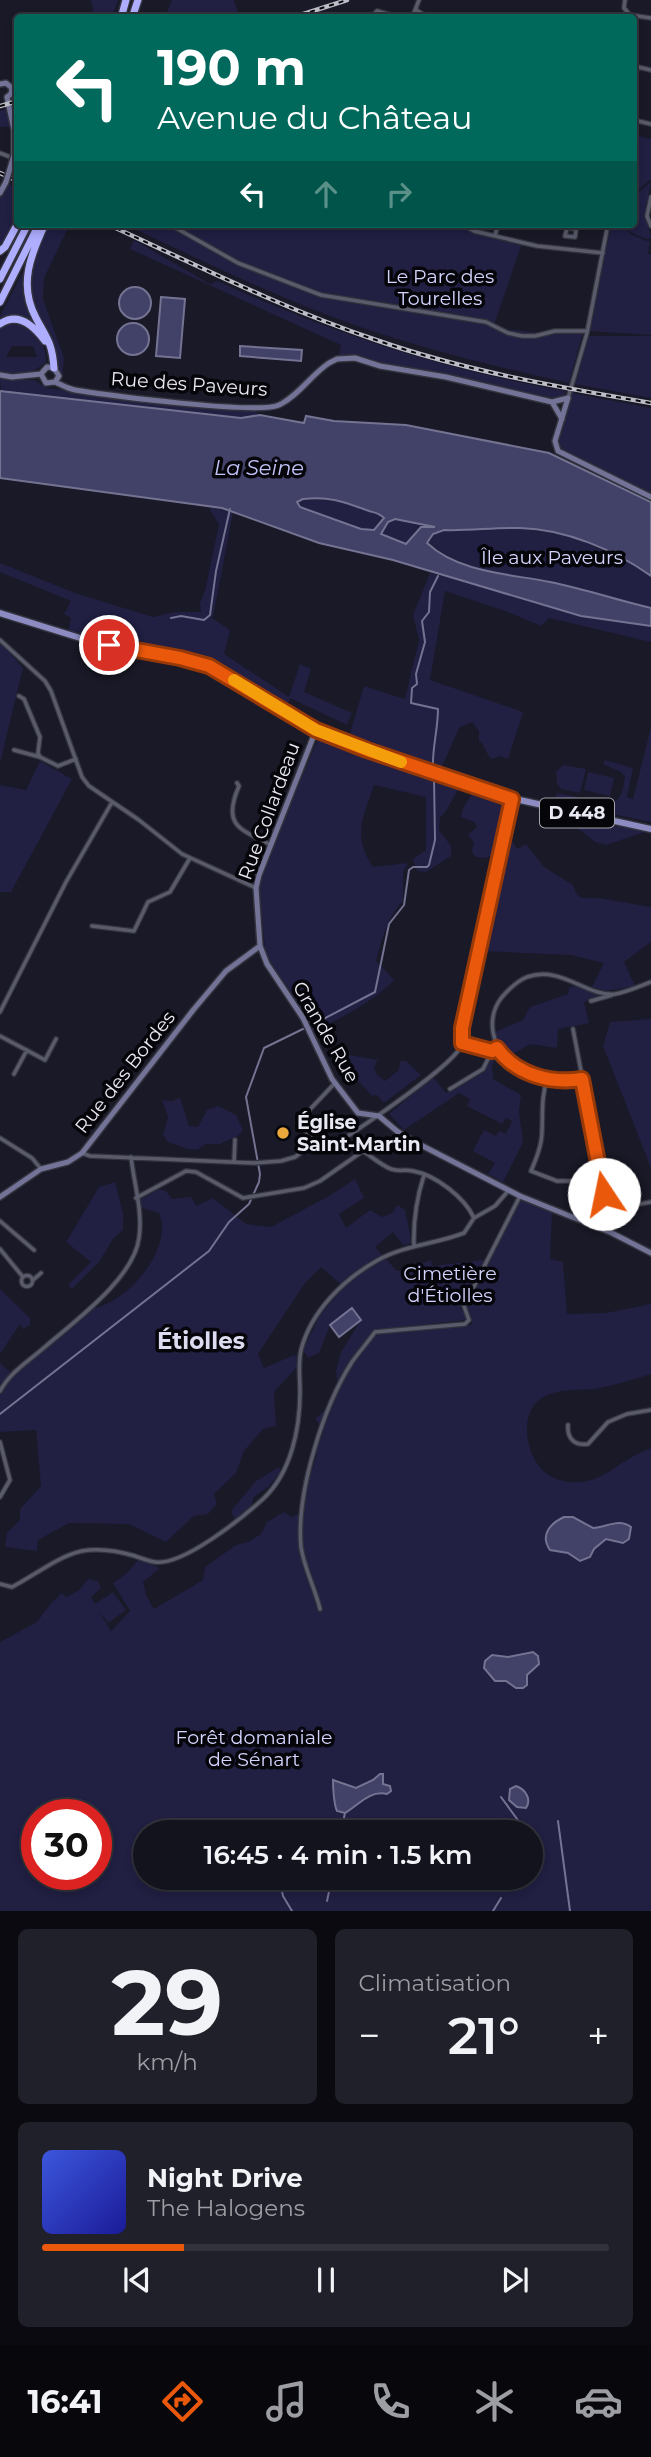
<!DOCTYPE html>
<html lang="fr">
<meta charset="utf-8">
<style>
:root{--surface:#13131d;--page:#20202a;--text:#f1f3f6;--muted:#9d9ea4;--line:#32323b;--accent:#ea580c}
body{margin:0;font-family:Montserrat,sans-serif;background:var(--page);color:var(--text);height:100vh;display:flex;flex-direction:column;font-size:26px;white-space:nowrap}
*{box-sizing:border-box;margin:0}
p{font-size:23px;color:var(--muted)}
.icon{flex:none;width:38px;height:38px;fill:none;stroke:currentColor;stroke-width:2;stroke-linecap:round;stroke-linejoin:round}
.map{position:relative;height:1911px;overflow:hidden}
.side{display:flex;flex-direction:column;gap:18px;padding:18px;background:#0a0a10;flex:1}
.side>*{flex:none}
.top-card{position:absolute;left:14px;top:14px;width:623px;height:214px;border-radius:7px;box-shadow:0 4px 10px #0003,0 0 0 2px var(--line);background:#00695c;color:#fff;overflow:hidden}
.speed{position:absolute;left:21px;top:1799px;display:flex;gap:14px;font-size:35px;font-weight:700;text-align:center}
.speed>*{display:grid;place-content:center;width:91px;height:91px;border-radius:50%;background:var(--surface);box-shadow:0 4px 10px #0003,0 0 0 2px var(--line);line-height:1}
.speed .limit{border:10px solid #d22;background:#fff;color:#111}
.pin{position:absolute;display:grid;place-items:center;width:60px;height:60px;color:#fff;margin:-30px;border:4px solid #fff;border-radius:50%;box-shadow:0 2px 7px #0007}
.me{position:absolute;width:77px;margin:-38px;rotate:349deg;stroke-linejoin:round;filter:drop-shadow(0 0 5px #0008)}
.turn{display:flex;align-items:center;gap:24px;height:147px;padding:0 28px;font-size:32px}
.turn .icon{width:91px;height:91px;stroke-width:2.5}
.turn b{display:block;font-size:49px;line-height:60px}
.lanes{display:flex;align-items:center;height:66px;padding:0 28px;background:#0003;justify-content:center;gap:35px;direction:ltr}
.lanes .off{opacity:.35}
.big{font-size:52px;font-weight:600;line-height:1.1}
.side .widget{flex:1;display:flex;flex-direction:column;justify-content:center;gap:10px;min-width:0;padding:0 24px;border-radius:10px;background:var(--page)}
.side .dial{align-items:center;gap:0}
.dial b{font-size:91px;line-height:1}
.song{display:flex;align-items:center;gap:21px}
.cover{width:84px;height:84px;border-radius:10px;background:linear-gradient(135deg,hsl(230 70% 55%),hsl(240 70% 35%))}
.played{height:7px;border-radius:4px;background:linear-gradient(90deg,var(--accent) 25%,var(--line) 25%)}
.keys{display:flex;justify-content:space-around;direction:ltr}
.heat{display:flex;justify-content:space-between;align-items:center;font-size:38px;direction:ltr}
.side .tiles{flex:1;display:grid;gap:18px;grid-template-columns:1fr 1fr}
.widget:last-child{grid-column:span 2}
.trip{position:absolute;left:133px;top:1820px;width:410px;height:70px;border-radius:35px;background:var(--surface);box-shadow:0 4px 10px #0003,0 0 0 2px var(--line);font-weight:600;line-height:70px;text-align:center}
.tab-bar{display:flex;height:112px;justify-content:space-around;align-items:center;background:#08080c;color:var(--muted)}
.tab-bar .icon{width:49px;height:49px}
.tab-bar .current{color:var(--accent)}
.tab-bar b{font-size:32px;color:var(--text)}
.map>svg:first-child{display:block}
.green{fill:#211f42;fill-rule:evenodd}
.water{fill:#424168;stroke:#747392;stroke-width:2;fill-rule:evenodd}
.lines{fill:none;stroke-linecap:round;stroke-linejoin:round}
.stream{stroke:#747392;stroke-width:2}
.street-casing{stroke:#32333d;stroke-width:6}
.secondary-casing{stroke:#32333d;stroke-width:8}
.primary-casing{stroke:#32333d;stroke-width:9}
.highway-casing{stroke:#32333d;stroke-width:10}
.street{stroke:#595a6a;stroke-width:3.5}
.secondary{stroke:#727396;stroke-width:5}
.primary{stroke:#8c8cc3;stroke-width:6}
.highway{stroke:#aeadfe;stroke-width:7}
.rail-casing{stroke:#bdbdc8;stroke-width:4.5}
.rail{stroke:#05050a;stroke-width:2;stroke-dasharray:5;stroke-linecap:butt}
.secondary-bridge-casing{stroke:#32333d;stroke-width:8;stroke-linecap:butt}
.secondary-bridge{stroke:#727396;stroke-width:5}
.route-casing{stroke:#983908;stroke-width:18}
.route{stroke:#ea580c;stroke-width:12}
.slow{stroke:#f59e0b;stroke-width:12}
.poi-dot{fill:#eda83c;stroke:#05050a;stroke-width:2.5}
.labels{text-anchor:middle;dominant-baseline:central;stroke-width:7;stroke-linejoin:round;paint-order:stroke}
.shield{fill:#05050a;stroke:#a4a5ad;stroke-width:2}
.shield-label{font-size:18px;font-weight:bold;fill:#e8e9f3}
.park-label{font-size:19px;fill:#d4d5ff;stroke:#05050a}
.street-label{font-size:19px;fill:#e8e9f3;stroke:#05050a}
.poi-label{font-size:19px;font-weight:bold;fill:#e8e9f3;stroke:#05050a;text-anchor:start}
.water-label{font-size:21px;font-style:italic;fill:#c1c2f8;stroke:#05050a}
.quarter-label{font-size:23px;font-weight:bold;fill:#dbdcef;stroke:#05050a}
</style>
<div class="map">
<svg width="651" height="1911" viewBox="0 0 651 1911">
<rect width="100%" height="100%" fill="#191927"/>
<path class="green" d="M 91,0 L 118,0 L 112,17 L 92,17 L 93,8 Z
M 172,0 L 234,0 L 239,17 L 165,17 Z
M 17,72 L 17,126 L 0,127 L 0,111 L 14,107 L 14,77 Z
M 634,135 L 650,139 L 651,137 L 651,179 L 634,194 Z
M 651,182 L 645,214 L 651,238 L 647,239 L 634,234 L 624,227 L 632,235 L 650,242 L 648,254 L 651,255 L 651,335 L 590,331 L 611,224 L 621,224 L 623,226 L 623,224 L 634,224 L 634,196 Z
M 17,184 L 17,214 L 0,247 L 0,197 L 6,185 Z
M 48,224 L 70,224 L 44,278 L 43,299 L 64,358 L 62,379 L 56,364 L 55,346 L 39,320 L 30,296 L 29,284 L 32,261 Z
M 124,224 L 466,224 L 466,226 L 522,243 L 493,328 L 556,334 L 583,332 L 569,383 C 500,368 431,351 363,328 C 281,300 203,261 124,224 Z
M 134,240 L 210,284 L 217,281 C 332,333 442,370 567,391 L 562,397 L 555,398 L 388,365 L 358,355 L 339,356 L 341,345 L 130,249 Z
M 26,266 L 37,326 C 25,317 14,313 0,320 L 0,316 Z
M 13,322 C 31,326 48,344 46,362 C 32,375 18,375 0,372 L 0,328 ZM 12,346 L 33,346 L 37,357 L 6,357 Z
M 589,336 L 651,336 L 651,398 L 575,384 Z
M 0,379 L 34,380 L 47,388 L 78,392 L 254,410 L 260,415 L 241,418 L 1,391 Z
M 572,393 L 651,408 L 651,494 L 565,453 L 558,445 Z
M 303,498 L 347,502 L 379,514 L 384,518 L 374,530 L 361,529 L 300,507 L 296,505 L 297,502 Z
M 212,506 L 233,513 L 213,617 L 209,616 L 230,630 L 224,654 L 289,697 L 300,664 L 311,669 L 304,692 L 352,713 L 347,725 L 290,698 L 286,709 L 210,661 L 133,648 L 68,632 L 71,618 L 64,614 L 71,601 L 0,572 L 0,563 L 75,593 L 153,617 L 174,612 L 201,612 L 200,603 L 205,591 L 219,524 L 210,510 Z
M 395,519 L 435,527 L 415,531 L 410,542 L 406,544 L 381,534 L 388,522 Z
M 517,528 L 569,535 L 625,560 L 651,576 L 651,608 L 551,582 L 490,573 L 451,558 L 427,543 L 433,534 L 444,530 Z
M 430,573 L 651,626 L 651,642 L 549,618 L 541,626 L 505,611 L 445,591 L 430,680 L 523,712 L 508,759 L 500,756 L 492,759 C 485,754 486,746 479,741 L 479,731 L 472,722 L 459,728 L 440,771 L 435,771 L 405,756 L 348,740 L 364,686 L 405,699 L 419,640 L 413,615 Z
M 0,641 L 23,668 L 0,763 Z
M 651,727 L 651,822 L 553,802 L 557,793 L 612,804 C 622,799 623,788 625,777 L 621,772 L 603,764 L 605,760 L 633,768 L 627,797 L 633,799 Z
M 318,739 L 459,788 L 446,811 L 440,817 L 439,830 L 451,846 L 451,856 L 426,872 L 417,871 L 413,859 L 426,850 L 426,797 L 374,785 C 363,819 352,835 373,867 L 408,863 L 403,872 L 403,901 C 387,918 382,939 376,961 L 394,980 C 371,1004 342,1017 313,1032 L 292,994 L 270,964 L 265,948 L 259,887 L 262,869 Z
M 40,761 L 72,779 L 11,892 L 0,892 L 0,785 L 26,790 Z
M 563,765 L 586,769 L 580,793 L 561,789 L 557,784 L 556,772 Z
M 588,772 L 614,778 L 610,796 L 584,790 Z
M 473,792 L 503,802 L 497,830 L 501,838 L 497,854 L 485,858 L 475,857 L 472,851 L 474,843 L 468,835 L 477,827 L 474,822 L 461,817 L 463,808 Z
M 539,808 L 648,831 L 606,845 L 595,842 L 577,828 L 562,827 Z
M 506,836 L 509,836 L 517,849 L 526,844 L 544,867 L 573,885 L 577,895 L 582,898 L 599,898 L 651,907 L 651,942 L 624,962 L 635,986 L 606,991 L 592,987 L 604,963 L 571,955 L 482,951 Z
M 578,986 L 605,996 L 584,1002 L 589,1023 L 558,1029 L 557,1048 L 530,1044 L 508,1057 L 497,1041 L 495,1032 L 523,1020 L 530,1007 L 568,994 L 569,987 Z
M 651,1019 L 651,1168 L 603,1046 L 610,1022 Z
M 349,1055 L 378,1060 L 374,1067 L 377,1075 L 385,1081 L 399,1070 L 400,1061 L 406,1061 L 421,1075 L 384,1103 L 377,1095 L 372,1096 L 347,1069 L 346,1063 Z
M 491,1055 L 496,1056 L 492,1066 L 493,1079 L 521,1095 L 519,1112 L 523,1142 L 503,1182 L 488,1174 L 495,1163 L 473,1151 L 484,1130 L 496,1136 L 499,1131 L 506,1134 L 512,1121 L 506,1118 L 502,1124 L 467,1106 L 470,1099 L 459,1093 L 404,1130 L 389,1114 L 433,1077 L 446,1093 L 485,1069 Z
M 180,1098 L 189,1126 L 198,1127 L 207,1110 L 218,1106 L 236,1115 L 243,1130 L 238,1136 L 220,1144 L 206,1144 L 197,1150 L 187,1149 L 168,1142 L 163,1135 L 168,1117 L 162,1100 L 172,1101 Z
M 355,1179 L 364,1198 L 339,1214 L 346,1228 L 370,1210 L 382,1217 L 392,1213 L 398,1205 L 405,1210 L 412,1243 L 403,1245 L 393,1232 L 375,1247 L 397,1271 L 403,1271 L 431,1260 L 432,1266 L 483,1260 L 485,1262 L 464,1302 L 459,1303 L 467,1320 L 392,1328 L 398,1332 L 470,1325 L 472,1323 L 466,1309 L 521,1199 L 552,1211 L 550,1259 L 563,1262 L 567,1314 L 606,1313 L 651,1304 L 651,1374 C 634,1379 617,1385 599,1388 C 582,1391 561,1388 545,1396 C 515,1411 526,1464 552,1477 C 560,1481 570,1483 579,1482 C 597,1481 608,1472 622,1463 C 631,1457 641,1452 651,1448 L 651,1911 L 0,1911 L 0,1642 L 37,1622 L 51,1603 L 62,1593 L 66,1597 L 79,1590 L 88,1579 L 98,1581 L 101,1588 L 91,1597 L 95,1604 L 113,1592 L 126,1610 L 108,1623 L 98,1610 L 111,1631 L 130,1611 L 113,1583 L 127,1573 L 139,1559 L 160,1568 L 143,1582 L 146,1595 L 154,1609 L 203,1580 L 205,1567 L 236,1545 L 248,1542 L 261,1534 L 267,1522 L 284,1512 L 292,1517 L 299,1514 L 317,1453 L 314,1447 L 319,1438 L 321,1439 L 324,1429 L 315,1419 L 329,1406 L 338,1387 L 336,1371 L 341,1352 L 361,1320 L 330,1325 L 319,1353 L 308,1358 L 303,1350 L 320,1315 L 344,1287 L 321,1267 L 305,1283 L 258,1354 L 264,1368 L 294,1355 L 301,1359 L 299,1365 L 274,1392 L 276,1426 L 263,1429 L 244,1451 L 236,1473 L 214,1494 L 217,1504 L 208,1514 L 194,1516 L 166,1542 L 129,1524 L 69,1523 L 38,1540 L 37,1551 L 5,1547 L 7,1533 L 20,1520 L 20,1509 L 41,1486 L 36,1430 L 0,1432 L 0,1363 L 11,1373 L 94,1308 C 128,1302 174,1248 159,1213 L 142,1208 L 140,1200 L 159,1189 L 166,1191 L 172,1199 L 192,1197 L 196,1206 L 213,1198 L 246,1224 L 271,1227 L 329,1196 ZM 383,1777 L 383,1784 L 390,1786 C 381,1797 364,1794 355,1806 L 334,1802 L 336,1779 L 356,1788 L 366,1782 ZM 37,1815 L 96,1815 L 96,1874 L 37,1874 ZM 145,1832 L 530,1832 L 530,1878 L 145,1878 Z
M 115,1182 L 123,1213 L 123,1230 L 113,1239 L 99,1262 L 72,1289 L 68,1285 L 91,1262 L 66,1242 L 99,1187 Z
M 0,1289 L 30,1318 L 30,1325 L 23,1329 L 20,1324 L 0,1354 Z
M 279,1467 L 281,1472 L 268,1487 L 254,1497 L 251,1506 L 235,1520 L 231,1511 L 256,1481 Z"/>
<path class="water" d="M119 303a16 16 0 1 1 32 0a16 16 0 1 1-32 0Z
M 161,297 L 185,299 L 180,358 L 156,356 Z
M117 339a16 16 0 1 1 32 0a16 16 0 1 1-32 0Z
M 240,346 L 302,350 L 301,361 L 240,356 Z
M 0,391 L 241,418 L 260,415 L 304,423 L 306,416 L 334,421 L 406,425 L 549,453 L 651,502 L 651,576 C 615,550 565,529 520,528 C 495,527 470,531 444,530 L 433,534 L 427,543 C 459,573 511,574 550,582 C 585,589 617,600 651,608 L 651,626 L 581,616 L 393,560 L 319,543 L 222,508 L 0,478 ZM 303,499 C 331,496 344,502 369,511 C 376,513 379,513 384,518 L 374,530 L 361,529 L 300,507 L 297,502 ZM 395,519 L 435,527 L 421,527 L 406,544 L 381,534 L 388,522 Z
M 352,1308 L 361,1320 L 339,1337 L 330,1325 Z
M 564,1517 L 573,1517 L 593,1528 C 607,1527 619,1518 631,1527 L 629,1539 L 623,1543 L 606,1539 L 594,1549 L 590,1557 L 580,1561 L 568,1553 L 550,1550 C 540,1536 549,1524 564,1517 Z
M 533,1652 L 538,1656 L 539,1664 L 527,1675 L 527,1685 L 523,1688 L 516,1688 L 506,1681 L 495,1681 L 484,1668 L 485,1661 L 492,1655 L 508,1657 Z
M 380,1774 L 383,1774 L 383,1784 L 390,1786 L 391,1791 L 387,1794 C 369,1790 359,1805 345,1813 L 337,1811 C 334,1805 333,1788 333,1780 L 356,1788 L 373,1780 Z
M 516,1786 C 525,1789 532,1799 526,1808 L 517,1807 L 509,1800 L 510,1789 Z"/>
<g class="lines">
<path class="stream" d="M 171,618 L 181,616 L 204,620 L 210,615 L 216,571 L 230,509
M 433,768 C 432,748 438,730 438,709 L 411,703 L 412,688 L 417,684 L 416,674 L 425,642 L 422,621 L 429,612 L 430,592 L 438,576
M 310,1026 L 375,992 L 389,924 L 404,905 L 409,870 L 413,867 L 427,867 L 429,865 L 435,840 L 434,778
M 0,1414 L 209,1251 L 229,1222 L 249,1204 L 259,1182 L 260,1174 L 246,1097 L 264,1048 L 305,1028
M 501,1797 L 520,1823 L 519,1832
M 558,1821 L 570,1911
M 323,1832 L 343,1819
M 341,1832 L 345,1813
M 279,1878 L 283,1896 L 292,1911
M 327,1901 L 332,1878
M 493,1911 L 501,1898"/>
<g class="street-casing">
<path id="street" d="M 625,0 L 624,8 L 630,15 L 651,18
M 416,10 L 429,18
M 370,18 L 377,11 L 401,18
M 412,18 L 419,0
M 634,66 L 651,70
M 634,90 L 637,67
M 634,120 L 651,124
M 0,153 L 18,160
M 651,197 L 647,216 L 651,226
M 169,224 L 238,263 L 321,295 L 486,322 L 508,333 L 522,336 L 535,336 L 555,331 L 587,331
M 467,224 L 469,228 L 474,231 L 537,246 L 603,253
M 576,229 L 567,228 L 565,236 L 575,237 L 577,224
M 495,236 L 498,224
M 568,398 L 587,333 L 608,224
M 0,640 L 45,681 L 51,691 L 82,777 L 89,786 L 139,820 L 182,854 L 256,888
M 19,696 L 24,699 L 40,737 L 38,753 L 40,757 L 58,766 L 76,759
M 14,750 L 40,757
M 237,783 L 239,786 C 222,825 239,829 271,845
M 92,926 L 134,931 L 148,902 L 170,892 L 190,858
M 591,1001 L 612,995
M 0,1012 L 66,882 L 111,804
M 573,1029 L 612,1233
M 0,1036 L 45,1060 L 56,1039
M 462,1043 L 492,1051
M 14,1074 L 27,1050
M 582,1079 C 547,1085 500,1072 493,1032 C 491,1019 494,1007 502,997 C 509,989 517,981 527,977 C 561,965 587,997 615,994 C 627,992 640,986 651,982
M 547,1080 C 541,1098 543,1112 542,1131 C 542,1145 536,1159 531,1171 L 557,1181 L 575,1181
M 450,1089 L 483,1069 L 492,1051
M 0,1138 L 32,1158 L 41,1169
M 316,1144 L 298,1122 L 335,1083
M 82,1153 L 90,1156 L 254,1163 L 281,1161 L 295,1157 L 313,1144 L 332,1144 L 339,1142 C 360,1128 457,1063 462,1044 C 463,1039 461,1033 462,1028 L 512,799
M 234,1162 L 235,1140
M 608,1210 L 651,1202
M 474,1218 L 495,1206 L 509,1190
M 0,1221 L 34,1250
M 414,1247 C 413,1221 416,1200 424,1175
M 0,1249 L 23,1277
M21.5 1281a5.5 5.5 0 1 1 11 0a5.5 5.5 0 1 1-11 0Z
M 33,1280 L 41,1273
M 0,1391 C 10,1372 30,1360 46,1346 C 75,1321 134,1278 139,1238 C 143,1212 134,1183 131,1157
M 568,1425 C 567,1439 575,1446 588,1444 L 608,1422 L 627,1414 L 651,1410
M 0,1442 L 10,1480 L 0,1497
M 0,1584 L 12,1587 C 34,1576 58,1556 82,1551 C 99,1548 118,1551 135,1556 C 141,1558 148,1561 155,1562 C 183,1566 242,1518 263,1499 C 291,1473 300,1429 300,1392 C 300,1378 298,1364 301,1350 C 311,1311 344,1279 378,1260 C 405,1245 436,1244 464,1233 L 474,1218 C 465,1198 436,1175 413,1171 C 406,1169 399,1172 391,1169 C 381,1165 372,1157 363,1151 L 320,1181 L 304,1188 L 243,1198 L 196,1172 L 186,1171 L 136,1198
M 320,1609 C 315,1588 304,1568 301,1547 C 296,1493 323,1407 352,1362 C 359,1352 368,1342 375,1332 L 465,1324 L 469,1320 L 464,1306 L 520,1196"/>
</g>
<g class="secondary-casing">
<path id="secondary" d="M 0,84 L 6,83 L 12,88 L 11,94 L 7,97 L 14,130 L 14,155
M 0,193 L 6,182
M 41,374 L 47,367 L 54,368 L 59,376 L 55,382
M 41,374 L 46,383 L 55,382
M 0,375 L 12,377 L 41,374
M 55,382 C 62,385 68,389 75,390 C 106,395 258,415 279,405 C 298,396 311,375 329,363 L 337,359 L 355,358 L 380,366 L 446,377 L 552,402 L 568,398
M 568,398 L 555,441 L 558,451 L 651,497
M 552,402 L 562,419
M 316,730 L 259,875 L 256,888 L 260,946 L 267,964 L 303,1018 L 332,1079 L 358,1113 L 379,1116 L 398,1132 L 413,1141 L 520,1196 L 612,1233 L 651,1253
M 0,1197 L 41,1169 L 68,1162 L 82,1153 L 194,1009 L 226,971 L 260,946"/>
</g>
<g class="primary-casing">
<path id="primary" d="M 0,613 L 93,642 L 197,662 L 215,669 L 297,719 L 347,743 L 506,797 L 651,829"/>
</g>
<g class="highway-casing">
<path id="highway" d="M 121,18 L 126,0
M 132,18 L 138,0
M 45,224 C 31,254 18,285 36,318 C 47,339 52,342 54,368
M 0,251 L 5,247 L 18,223
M 0,279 L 28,224
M 0,302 L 39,224
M 0,324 C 18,311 34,326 45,341"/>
</g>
<use href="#street" class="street"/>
<use href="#secondary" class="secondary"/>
<use href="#primary" class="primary"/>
<use href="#highway" class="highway"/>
<g class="rail-casing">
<path id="rail" d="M 291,18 L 347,0
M 0,106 L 18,101
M 0,173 L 18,181
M 107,224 C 196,265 284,309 376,340 C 465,371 558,387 651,403"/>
</g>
<use href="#rail" class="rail"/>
<g class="secondary-bridge-casing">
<path id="secondary-bridge" d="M 6,182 L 14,155"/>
</g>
<use href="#secondary-bridge" class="secondary-bridge"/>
</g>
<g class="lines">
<g class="route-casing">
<path id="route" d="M 109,645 L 180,658 L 209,666 L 316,730 L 367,750 L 512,799 L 462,1028 L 462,1043 L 492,1051 L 497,1048 C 516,1075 551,1084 582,1079 L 604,1194"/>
</g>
<use href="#route" class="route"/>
<path class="slow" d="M 234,680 L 316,730 L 401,762"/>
</g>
<circle class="poi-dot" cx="283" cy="1133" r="7"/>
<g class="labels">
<rect class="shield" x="540" y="798.5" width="74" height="29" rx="5"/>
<g class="shield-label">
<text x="577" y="813">D 448</text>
</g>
<g class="park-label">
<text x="440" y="276">Le Parc des<tspan x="440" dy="22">Tourelles</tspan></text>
<text x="552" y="557">Île aux Paveurs</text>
<text x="450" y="1273">Cimetière<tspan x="450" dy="22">d'Étiolles</tspan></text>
<text x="254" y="1737">Forêt domaniale<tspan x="254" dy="22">de Sénart</tspan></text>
</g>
<g class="street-label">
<text transform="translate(189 384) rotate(4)">Rue des Paveurs</text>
<text transform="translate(269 811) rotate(-70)">Rue Collardeau</text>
<text transform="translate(326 1032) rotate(60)">Grande Rue</text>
<text transform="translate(125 1072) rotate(-52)">Rue des Bordes</text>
</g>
<g class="poi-label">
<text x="297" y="1122">Église<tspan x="297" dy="22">Saint-Martin</tspan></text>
</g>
<g class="water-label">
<text x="259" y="467">La Seine</text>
</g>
<g class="quarter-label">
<text x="201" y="1341">Étiolles</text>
</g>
</g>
</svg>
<div class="speed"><div class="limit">30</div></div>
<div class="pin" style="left:109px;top:645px;background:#d93025"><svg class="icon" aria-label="arrive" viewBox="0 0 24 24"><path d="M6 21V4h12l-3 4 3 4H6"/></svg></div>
<svg class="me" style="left:604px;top:1194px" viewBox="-20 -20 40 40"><circle r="19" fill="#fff"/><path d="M0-13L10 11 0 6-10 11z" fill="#ea580c"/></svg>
<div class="trip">16:45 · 4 min · 1.5 km</div>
<div class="top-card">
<div class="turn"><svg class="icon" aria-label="left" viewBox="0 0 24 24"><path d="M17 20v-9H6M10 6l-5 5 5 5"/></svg><div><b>190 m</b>Avenue du Château</div></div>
<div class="lanes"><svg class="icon" aria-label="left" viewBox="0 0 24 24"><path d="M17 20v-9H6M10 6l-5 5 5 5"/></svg><svg class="icon off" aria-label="ahead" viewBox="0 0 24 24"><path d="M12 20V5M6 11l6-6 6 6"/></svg><svg class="icon off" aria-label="right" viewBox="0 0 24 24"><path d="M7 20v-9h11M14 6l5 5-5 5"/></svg></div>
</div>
</div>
<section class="side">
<div class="tiles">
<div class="widget dial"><b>29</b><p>km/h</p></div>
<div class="widget"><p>Climatisation</p>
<div class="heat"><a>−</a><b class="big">21°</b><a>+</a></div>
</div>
<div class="widget">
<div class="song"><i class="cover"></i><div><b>Night Drive</b><p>The Halogens</p></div></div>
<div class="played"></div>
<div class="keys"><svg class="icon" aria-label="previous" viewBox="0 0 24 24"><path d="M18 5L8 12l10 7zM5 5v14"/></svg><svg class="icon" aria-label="pause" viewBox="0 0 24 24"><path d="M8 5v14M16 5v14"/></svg><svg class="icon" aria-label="next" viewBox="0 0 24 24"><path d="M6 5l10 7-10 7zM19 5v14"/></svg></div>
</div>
</div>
</section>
<nav class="tab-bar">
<b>16:41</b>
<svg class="icon current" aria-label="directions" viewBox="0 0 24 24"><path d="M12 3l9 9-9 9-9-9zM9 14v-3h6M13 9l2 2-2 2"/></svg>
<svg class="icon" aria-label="music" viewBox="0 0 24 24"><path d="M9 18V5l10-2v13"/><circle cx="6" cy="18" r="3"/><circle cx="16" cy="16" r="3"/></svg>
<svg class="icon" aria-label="phone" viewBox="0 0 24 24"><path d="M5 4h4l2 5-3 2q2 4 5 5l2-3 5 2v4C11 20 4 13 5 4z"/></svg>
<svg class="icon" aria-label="climate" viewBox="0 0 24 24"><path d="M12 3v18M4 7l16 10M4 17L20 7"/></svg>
<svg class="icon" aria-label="car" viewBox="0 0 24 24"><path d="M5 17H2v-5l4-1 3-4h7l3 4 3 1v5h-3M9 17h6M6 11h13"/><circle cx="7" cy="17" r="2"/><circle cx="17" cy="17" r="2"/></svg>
</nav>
